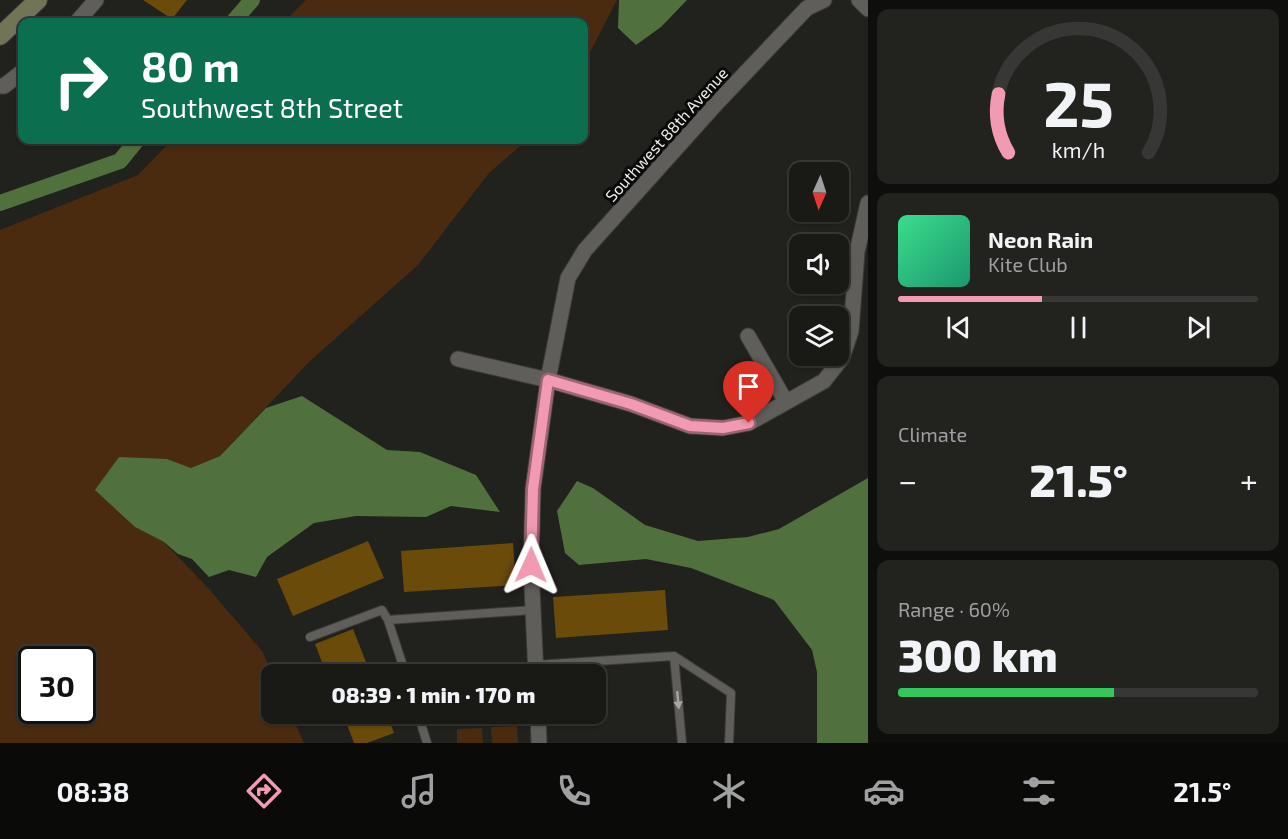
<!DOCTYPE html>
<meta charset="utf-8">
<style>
:root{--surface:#191916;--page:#22221f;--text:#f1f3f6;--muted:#9fa0a1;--line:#373835;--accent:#f19ab1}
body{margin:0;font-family:"Exo 2",sans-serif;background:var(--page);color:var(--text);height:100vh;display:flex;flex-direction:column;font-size:22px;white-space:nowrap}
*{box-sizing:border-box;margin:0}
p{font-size:20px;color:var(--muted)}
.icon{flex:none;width:33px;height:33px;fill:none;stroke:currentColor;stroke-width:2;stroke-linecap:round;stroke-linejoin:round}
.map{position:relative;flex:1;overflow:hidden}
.sheet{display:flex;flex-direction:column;gap:9px;padding:9px;background:#0e0e0c;width:420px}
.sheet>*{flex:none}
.banner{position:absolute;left:18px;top:18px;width:570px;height:126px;border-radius:12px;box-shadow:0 2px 4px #0004,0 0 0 2px var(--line);background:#0b6e4f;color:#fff;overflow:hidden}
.needle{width:39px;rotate:183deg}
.controls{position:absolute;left:789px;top:162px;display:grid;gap:12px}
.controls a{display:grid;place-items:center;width:60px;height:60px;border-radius:12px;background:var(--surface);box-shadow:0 2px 4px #0004,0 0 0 2px var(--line);font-size:30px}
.speed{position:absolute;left:18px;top:646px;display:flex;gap:12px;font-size:30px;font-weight:700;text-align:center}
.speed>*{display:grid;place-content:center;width:78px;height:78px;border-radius:50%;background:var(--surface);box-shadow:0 2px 4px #0004,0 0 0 2px var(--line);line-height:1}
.speed .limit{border:3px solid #111;border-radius:9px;background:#fff;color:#111}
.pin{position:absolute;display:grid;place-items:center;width:51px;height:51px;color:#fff;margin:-62px -26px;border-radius:50% 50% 50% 0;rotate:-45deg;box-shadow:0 0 6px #0007}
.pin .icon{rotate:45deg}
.me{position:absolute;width:66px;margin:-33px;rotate:1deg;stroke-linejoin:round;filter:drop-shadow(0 0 4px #0008)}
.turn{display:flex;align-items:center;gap:21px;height:126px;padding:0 24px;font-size:27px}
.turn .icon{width:78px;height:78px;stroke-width:2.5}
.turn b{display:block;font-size:42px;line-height:51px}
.big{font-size:45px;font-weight:800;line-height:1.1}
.sheet .card{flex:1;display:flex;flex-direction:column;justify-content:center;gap:9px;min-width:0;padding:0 21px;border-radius:12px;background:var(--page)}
.sheet .dial{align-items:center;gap:0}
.dial svg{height:156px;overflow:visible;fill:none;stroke:var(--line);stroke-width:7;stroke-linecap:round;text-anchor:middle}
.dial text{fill:var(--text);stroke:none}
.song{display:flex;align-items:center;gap:18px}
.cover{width:72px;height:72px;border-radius:9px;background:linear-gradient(135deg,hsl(150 70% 55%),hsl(160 70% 35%))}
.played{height:6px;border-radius:3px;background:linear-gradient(90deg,var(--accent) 40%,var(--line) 40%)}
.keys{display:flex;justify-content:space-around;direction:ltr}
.heat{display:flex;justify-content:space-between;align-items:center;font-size:33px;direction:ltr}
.charge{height:9px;border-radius:4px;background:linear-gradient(90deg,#34c759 60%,var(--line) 0)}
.trip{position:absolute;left:261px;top:664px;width:345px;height:60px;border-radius:12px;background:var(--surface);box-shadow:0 2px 4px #0004,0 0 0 2px var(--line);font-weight:800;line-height:60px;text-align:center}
.dock{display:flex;height:96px;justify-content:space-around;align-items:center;background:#0a0a09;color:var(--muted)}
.dock .icon{width:42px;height:42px}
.dock .current{color:var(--accent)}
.dock b{font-size:27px;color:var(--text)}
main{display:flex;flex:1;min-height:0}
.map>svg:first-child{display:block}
.green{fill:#4a2b10;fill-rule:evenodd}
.water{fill:#50713e}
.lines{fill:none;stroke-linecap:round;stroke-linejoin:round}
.canal{stroke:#50713e;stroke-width:16}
.building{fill:#6b4b0a}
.service-casing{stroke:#3d3c39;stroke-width:10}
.minor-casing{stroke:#3d3c39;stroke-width:17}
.secondary-casing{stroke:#3d3c39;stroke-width:20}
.service{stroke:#5f5e5a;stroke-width:8}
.minor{stroke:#5f5e5a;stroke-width:15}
.secondary{stroke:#727555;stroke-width:18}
.oneway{fill:#a7a6a3}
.route-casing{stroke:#9d6473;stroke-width:15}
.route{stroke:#f19ab1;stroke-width:10}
.labels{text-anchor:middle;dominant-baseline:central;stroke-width:6;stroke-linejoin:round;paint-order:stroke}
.street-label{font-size:16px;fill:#efeeec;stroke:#0a0a09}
</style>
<main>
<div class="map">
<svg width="868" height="743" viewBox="0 0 868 743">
<rect width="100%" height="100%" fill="#21211d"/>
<path class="green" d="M 306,0 L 617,0 L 584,64 L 584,22 L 284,22 Z
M 172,140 L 527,140 L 489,173 L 418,265 L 309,362 L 220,456 L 191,468 L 167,459 L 135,527 L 164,542 L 209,589 L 262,651 L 273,675 L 272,675 L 272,714 L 291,714 L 304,743 L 0,743 L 0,230 L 138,175 ZM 32,660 L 82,660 L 82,711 L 32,711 Z
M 517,726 L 518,743 L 492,743 L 491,727 Z
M 482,728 L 483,743 L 457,743 L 457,729 Z"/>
<path class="water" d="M 619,0 L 687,0 L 661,27 L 636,45 L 618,28 Z
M 302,396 L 387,450 L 420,452 L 476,475 L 500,512 L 451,506 L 426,517 L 356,516 L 314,523 L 267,557 L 256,577 L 229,570 L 209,577 L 192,559 L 178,554 L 164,542 L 135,527 L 95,490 L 119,457 L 167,459 L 191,468 L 220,456 L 266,408 Z
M 868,478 L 868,743 L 817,743 L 817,672 L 812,650 L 774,600 L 691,568 L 646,559 L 579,565 L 565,553 L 557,511 L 577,481 L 593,488 L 645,525 L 698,541 L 748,537 L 779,529 Z"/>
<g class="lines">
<path class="canal" d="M 233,22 L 252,0
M 0,203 L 120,161 L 137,140"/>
</g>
<path class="building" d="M 143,0 L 187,0 L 172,19 Z
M 368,541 L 384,578 L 293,616 L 277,579 Z
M 513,543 L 516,585 L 404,592 L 401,551 Z
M 665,590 L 668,630 L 556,638 L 553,597 Z
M 353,629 L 371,675 L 327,675 L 315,644 Z
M 343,714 L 387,714 L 394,733 L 367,743 L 354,743 Z"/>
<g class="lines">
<g class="service-casing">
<path id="service" d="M 388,620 L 406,675
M 310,637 L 382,610 L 388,620 L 533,610
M 674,656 L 682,743
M 536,665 L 674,656 L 731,693 L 729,743
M 418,714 L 427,743"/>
</g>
<g class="minor-casing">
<path id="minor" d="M 859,0 L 868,9
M 77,22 L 96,0
M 0,86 L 4,86 L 22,72
M 748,336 L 786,402
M 458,359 L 548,380 L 631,404 L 690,426 L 723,428 L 749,423 L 824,381 L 842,358 L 851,331 L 857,252 L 868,203
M 536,675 L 531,565 L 533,489 L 548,380 L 568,278 L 585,250 L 715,105 L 807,8 L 824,0
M 538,714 L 539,743"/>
</g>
<g class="secondary-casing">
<path id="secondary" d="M 0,36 L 38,0"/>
</g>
<use href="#service" class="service"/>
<use href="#minor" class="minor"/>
<use href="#secondary" class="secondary"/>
</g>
<defs><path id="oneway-solid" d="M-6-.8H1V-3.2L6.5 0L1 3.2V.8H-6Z" transform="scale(1.5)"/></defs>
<use class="oneway" href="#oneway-solid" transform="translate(678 700) rotate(85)"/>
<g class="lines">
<g class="route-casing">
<path id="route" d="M 531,565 L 533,489 L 548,380 L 631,404 L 690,426 L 723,428 L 749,423"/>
</g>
<use href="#route" class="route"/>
</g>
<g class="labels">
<g class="street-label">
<text transform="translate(666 134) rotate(-48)">Southwest 88th Avenue</text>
</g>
</g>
</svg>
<div class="controls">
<a><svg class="needle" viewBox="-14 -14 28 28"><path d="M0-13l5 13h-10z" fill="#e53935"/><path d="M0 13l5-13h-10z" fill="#9fa0a1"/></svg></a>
<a><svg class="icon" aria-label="sound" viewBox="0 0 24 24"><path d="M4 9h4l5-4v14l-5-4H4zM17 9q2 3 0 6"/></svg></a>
<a><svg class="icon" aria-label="layers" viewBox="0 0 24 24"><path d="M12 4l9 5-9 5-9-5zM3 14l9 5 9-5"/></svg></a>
</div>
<div class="speed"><div class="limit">30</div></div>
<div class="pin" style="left:749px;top:423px;background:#d93025"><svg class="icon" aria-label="arrive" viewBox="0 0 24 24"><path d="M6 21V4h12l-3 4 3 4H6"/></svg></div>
<svg class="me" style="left:531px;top:565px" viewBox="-20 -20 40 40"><path d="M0-17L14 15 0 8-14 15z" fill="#f19ab1" stroke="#fff" stroke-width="4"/></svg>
<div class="trip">08:39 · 1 min · 170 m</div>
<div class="banner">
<div class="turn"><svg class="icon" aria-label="right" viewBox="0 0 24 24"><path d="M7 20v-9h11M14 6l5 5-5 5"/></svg><div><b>80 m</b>Southwest 8th Street</div></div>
</div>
</div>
<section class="sheet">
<div class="card dial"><svg viewBox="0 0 100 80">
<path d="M14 69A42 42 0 1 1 86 69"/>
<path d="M14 69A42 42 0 0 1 9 39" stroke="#f19ab1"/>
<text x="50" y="56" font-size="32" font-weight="700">25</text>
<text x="50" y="72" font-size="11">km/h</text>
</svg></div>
<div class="card">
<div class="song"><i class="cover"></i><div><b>Neon Rain</b><p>Kite Club</p></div></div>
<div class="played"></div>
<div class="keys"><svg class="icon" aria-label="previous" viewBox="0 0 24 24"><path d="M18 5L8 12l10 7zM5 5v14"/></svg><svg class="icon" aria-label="pause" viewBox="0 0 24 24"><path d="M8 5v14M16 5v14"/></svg><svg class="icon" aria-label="next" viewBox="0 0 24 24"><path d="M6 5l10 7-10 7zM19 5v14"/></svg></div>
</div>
<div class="card"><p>Climate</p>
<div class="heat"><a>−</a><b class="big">21.5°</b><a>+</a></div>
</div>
<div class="card"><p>Range · 60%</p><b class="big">300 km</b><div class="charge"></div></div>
</section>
</main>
<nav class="dock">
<b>08:38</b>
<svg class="icon current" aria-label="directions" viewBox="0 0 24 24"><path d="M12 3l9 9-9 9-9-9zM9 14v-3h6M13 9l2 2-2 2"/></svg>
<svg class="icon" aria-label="music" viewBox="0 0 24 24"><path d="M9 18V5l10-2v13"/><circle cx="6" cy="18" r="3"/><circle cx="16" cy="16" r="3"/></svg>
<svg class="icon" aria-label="phone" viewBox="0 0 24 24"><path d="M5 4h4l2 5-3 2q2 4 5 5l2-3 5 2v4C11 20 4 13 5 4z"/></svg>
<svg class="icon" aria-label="climate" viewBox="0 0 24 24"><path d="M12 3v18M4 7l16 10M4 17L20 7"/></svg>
<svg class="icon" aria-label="car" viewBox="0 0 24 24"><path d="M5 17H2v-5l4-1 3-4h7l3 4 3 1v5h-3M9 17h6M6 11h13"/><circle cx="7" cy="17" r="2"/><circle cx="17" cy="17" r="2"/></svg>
<svg class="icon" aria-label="filters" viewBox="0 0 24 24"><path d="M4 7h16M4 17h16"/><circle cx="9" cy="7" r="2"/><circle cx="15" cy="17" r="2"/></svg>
<b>21.5°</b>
</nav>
